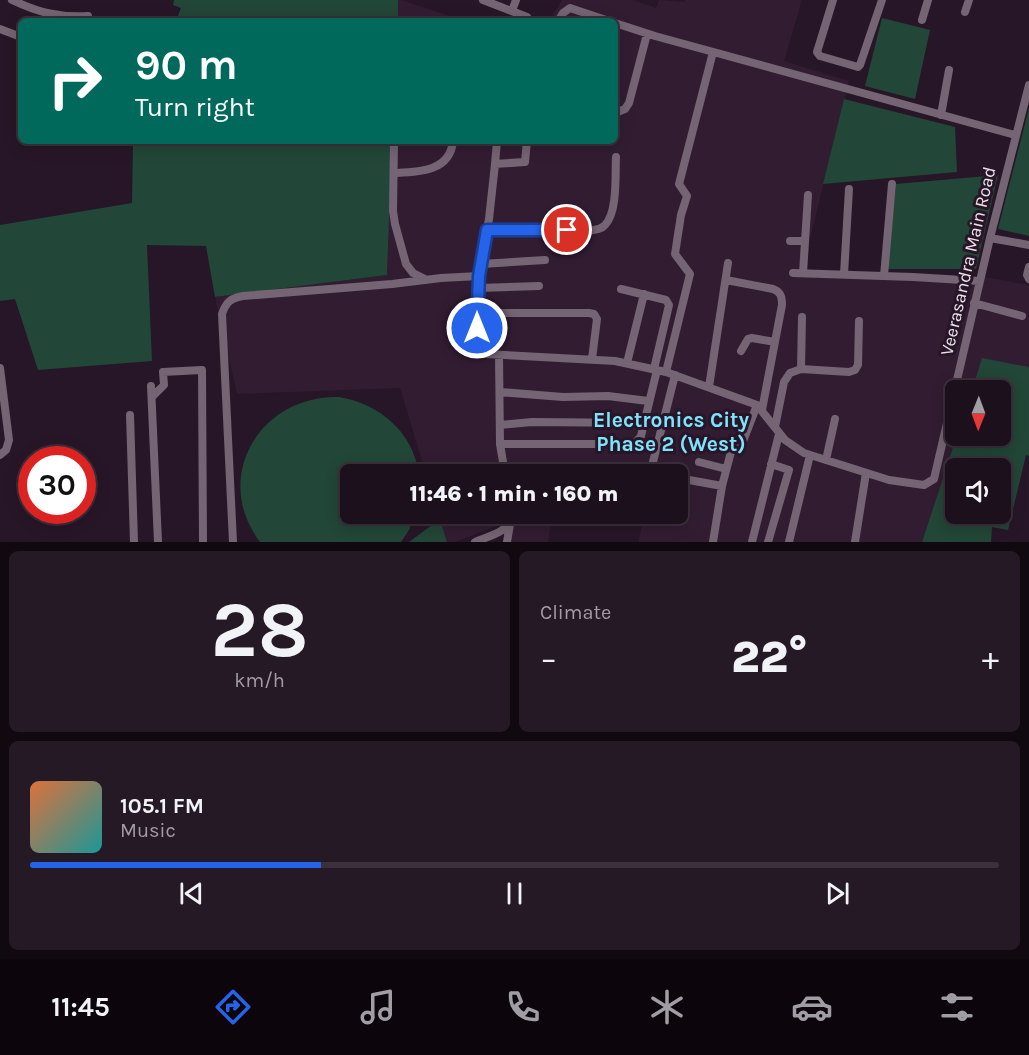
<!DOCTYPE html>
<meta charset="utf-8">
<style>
:root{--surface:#1d101d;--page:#251926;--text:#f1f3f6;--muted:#a09da4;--line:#3b303b;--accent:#2563eb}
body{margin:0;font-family:Karla,sans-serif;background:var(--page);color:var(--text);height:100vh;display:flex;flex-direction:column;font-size:22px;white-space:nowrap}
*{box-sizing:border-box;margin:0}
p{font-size:20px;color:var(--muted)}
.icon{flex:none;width:33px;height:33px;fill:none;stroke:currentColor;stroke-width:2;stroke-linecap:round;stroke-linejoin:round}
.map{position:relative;height:542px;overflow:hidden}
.details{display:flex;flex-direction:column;gap:9px;padding:9px;background:#100910;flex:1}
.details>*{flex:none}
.hud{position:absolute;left:18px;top:18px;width:600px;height:126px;border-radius:9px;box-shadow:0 3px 15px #0003,0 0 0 2px var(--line);background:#00695c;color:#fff;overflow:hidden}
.needle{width:39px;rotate:181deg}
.fabs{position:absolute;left:945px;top:380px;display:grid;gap:12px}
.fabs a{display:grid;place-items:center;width:66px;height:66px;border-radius:9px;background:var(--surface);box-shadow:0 3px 15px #0003,0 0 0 2px var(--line);font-size:30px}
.speed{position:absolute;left:18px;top:446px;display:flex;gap:12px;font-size:30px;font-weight:700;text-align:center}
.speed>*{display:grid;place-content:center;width:78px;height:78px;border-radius:50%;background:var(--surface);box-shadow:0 3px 15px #0003,0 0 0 2px var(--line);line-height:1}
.speed .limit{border:9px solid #d22;background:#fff;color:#111}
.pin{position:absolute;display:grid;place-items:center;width:51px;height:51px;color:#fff;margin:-26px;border:3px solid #fff;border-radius:50%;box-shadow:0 2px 6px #0007}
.me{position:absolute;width:66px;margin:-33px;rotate:0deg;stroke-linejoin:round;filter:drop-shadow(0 0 4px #0008)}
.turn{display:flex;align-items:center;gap:21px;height:126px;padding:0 18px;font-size:27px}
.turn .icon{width:78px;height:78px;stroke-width:2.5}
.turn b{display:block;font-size:42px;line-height:51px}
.big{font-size:45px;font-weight:800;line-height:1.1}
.details .widget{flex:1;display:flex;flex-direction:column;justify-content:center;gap:9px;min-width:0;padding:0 21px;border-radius:9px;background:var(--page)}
.details .dial{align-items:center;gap:0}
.dial b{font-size:78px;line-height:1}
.song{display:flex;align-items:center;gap:18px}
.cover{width:72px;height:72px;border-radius:9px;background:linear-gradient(135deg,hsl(20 70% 55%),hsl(180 70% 35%))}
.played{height:6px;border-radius:3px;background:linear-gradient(90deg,var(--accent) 30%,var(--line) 30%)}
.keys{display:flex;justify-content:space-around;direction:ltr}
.heat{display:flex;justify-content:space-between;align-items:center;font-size:33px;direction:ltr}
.details .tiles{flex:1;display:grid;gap:9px;grid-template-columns:1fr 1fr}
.widget:last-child{grid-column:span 2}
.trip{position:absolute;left:340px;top:464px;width:348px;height:60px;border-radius:9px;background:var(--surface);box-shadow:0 3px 15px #0003,0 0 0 2px var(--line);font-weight:800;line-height:60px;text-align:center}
.menu{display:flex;height:96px;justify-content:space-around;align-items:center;background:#0c060c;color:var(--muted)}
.menu .icon{width:42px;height:42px}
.menu .selected{color:var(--accent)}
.menu b{font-size:27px;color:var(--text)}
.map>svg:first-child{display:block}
.built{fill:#321c32}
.green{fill:#224637;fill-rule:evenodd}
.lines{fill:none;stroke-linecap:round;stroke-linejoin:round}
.minor{stroke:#756473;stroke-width:8}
.route-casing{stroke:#184099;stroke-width:15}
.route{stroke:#2563eb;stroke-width:10}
.labels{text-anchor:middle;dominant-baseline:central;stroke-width:6;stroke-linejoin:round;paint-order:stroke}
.street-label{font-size:18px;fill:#ede1ec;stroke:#271627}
.quarter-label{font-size:21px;font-weight:bold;fill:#7fe3fd;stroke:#271627}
</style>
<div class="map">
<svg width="1029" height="542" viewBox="0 0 1029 542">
<rect width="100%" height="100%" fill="#271627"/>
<path class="built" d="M 398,0 L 401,0 L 465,21 L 398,21 Z
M 562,0 L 633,0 L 656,8 L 659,0 L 684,2 L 685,0 L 802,0 L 784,61 L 849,81 L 802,271 L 985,277 L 1029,285 L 1029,367 L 983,359 L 972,390 L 956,390 L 956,435 L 957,435 L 922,542 L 638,542 L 645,513 L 678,513 L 678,474 L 426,474 L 400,388 L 237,394 L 215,297 L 387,275 L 392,141 L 615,141 L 615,21 L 549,21 Z
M 438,513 L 553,513 L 548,542 L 509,542 L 510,521 L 455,542 L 447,542 Z"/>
<path class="green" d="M 174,0 L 398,0 L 398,21 L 176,21 L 181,8 L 173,5 Z
M 882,18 L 930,30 L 915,99 L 865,86 Z
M 844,99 L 955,127 L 957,172 L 823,184 Z
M 1029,108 L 1029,236 L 998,229 Z
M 133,141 L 392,141 L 387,275 L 215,297 L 206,246 L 147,245 L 152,361 L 38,370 L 15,299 L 0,301 L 0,225 L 132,203 Z
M 998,175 L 976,269 L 888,269 L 896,184 Z
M 982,358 L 1029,367 L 1029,456 L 1026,455 L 1008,530 L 992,527 L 991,542 L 922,542 L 957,435 L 1000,435 L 1000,390 L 972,390 ZM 956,468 L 1000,468 L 1000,513 L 956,513 Z
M 339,397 C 380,404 413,432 419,474 L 351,474 L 351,513 L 416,513 L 409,530 L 401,542 L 260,542 C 211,477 260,395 339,397 Z
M 440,519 L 447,542 L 409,542 Z"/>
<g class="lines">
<path class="minor" d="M 12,0 C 37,12 59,18 88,16
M 483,0 L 527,17
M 833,0 L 817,52 L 820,56 L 858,67 L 860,65 L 882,0
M 512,11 L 516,0
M 965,12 L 969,0
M 922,20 L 928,0
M 558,21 L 563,13 L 570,8 L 609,21
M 615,23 L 655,36 L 1015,135
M 0,29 L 21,37
M 615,113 L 625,109 L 629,103 L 647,34
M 941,115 L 949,70
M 394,141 L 393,211 L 395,224 L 406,264 L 413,273 L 425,279
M 527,141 L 525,162 L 495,164 L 489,219 L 480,266 L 477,313 L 478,343 L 485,354 L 615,361 L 666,372 L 757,405 L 785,440 L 804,453 L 889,480 L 924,485 L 934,479 L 990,238 L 1029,85
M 495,164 L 497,141
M 394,173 C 418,172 450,172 453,141
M 487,230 L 587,231 C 593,230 601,230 605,225 C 618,212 615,174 616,157
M 990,238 L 1029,245
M 790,241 L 805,241
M 481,264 L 545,260
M 1029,267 L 1027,275 L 1029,279
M 793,273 L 913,277 L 979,281
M 803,273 L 808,195
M 844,274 L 849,189
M 884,276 L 892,184
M 726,280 L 773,289 C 781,292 782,297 782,305 L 762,410
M 478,288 L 539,286
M 621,289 L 666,300 L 669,305 L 654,369
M 974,303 L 1022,316
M 477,313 L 589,313 L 594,314 L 597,319 L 592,359
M 741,351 L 748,339 L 752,338 L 775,342
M 499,356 L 500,444 L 505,474
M 627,363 L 644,294
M 0,368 L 9,440 L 6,450 L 0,455
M 801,369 L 802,317
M 666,372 L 690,274 L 675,254 L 681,215 L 687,196 L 679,184 L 713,52
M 151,386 L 158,542
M 709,387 L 728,263
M 500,392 L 563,397 L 608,396 L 648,401
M 152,397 L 164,385 L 163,372 L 202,370 L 203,542
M 130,415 L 134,542
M 500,425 L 532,422 L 643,423
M 775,427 L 784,382 L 790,373 L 801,369 L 849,372 L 855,370 L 858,365 L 859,321
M 500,444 L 629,444 L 636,442 L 641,436 L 657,370
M 826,460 L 835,419
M 699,462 L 726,469
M 660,474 L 655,470 L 653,462 L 675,375
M 678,478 L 722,486
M 233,542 L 222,314 C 226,302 231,298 243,296 L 392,284 L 441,278 L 479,276
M 475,542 C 490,535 511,533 510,513
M 507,542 L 510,524
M 713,542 L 722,486 L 732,448 L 740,449 L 757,405
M 752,542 L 779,434
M 768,542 L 789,470 L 771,464
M 789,542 L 810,455
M 855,542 L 866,473"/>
</g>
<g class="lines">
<g class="route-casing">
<path id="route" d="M 477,328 L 479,276 L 487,230 L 567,230"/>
</g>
<use href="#route" class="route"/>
</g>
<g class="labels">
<g class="street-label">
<text transform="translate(968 261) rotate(-77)">Veerasandra Main Road</text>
</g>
<g class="quarter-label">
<text x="671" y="420">Electronics City<tspan x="671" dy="24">Phase 2 (West)</tspan></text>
</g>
</g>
</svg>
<div class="fabs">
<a><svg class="needle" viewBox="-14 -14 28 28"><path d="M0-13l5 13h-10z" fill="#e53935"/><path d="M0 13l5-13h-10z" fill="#a09da4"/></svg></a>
<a><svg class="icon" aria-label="sound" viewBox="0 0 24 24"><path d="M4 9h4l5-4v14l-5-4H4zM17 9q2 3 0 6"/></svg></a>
</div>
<div class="speed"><div class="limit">30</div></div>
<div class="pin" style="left:567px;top:230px;background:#d93025"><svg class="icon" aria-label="arrive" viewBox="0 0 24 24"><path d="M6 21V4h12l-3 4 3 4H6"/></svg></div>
<svg class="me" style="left:477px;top:328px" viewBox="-20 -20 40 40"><circle r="17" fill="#2563eb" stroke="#fff" stroke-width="3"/><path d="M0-11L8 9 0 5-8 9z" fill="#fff"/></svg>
<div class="trip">11:46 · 1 min · 160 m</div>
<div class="hud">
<div class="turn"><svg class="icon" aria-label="right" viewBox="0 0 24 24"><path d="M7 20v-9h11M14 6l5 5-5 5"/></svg><div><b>90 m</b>Turn right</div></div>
</div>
</div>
<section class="details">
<div class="tiles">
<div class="widget dial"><b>28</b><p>km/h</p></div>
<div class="widget"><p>Climate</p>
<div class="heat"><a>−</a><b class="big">22°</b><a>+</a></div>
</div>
<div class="widget">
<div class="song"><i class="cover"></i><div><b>105.1 FM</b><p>Music</p></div></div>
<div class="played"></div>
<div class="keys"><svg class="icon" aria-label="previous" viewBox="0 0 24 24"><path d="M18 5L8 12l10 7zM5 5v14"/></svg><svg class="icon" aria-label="pause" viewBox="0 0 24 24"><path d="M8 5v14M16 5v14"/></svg><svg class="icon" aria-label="next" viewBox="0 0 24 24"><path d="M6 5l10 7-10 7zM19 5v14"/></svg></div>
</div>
</div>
</section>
<nav class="menu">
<b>11:45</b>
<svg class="icon selected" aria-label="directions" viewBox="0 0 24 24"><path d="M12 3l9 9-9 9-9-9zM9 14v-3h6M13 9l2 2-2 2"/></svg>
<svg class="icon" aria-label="music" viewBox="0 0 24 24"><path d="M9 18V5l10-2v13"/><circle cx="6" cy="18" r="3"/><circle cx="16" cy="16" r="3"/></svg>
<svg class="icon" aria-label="phone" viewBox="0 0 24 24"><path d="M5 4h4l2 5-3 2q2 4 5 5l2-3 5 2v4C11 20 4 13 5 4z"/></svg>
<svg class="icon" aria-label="climate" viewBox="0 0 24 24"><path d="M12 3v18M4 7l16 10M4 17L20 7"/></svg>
<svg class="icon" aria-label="car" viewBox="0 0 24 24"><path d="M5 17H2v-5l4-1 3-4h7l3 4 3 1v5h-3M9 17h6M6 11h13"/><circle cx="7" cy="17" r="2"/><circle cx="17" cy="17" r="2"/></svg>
<svg class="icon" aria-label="filters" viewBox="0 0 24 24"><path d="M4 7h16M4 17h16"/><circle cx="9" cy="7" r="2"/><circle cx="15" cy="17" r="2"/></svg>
</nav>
